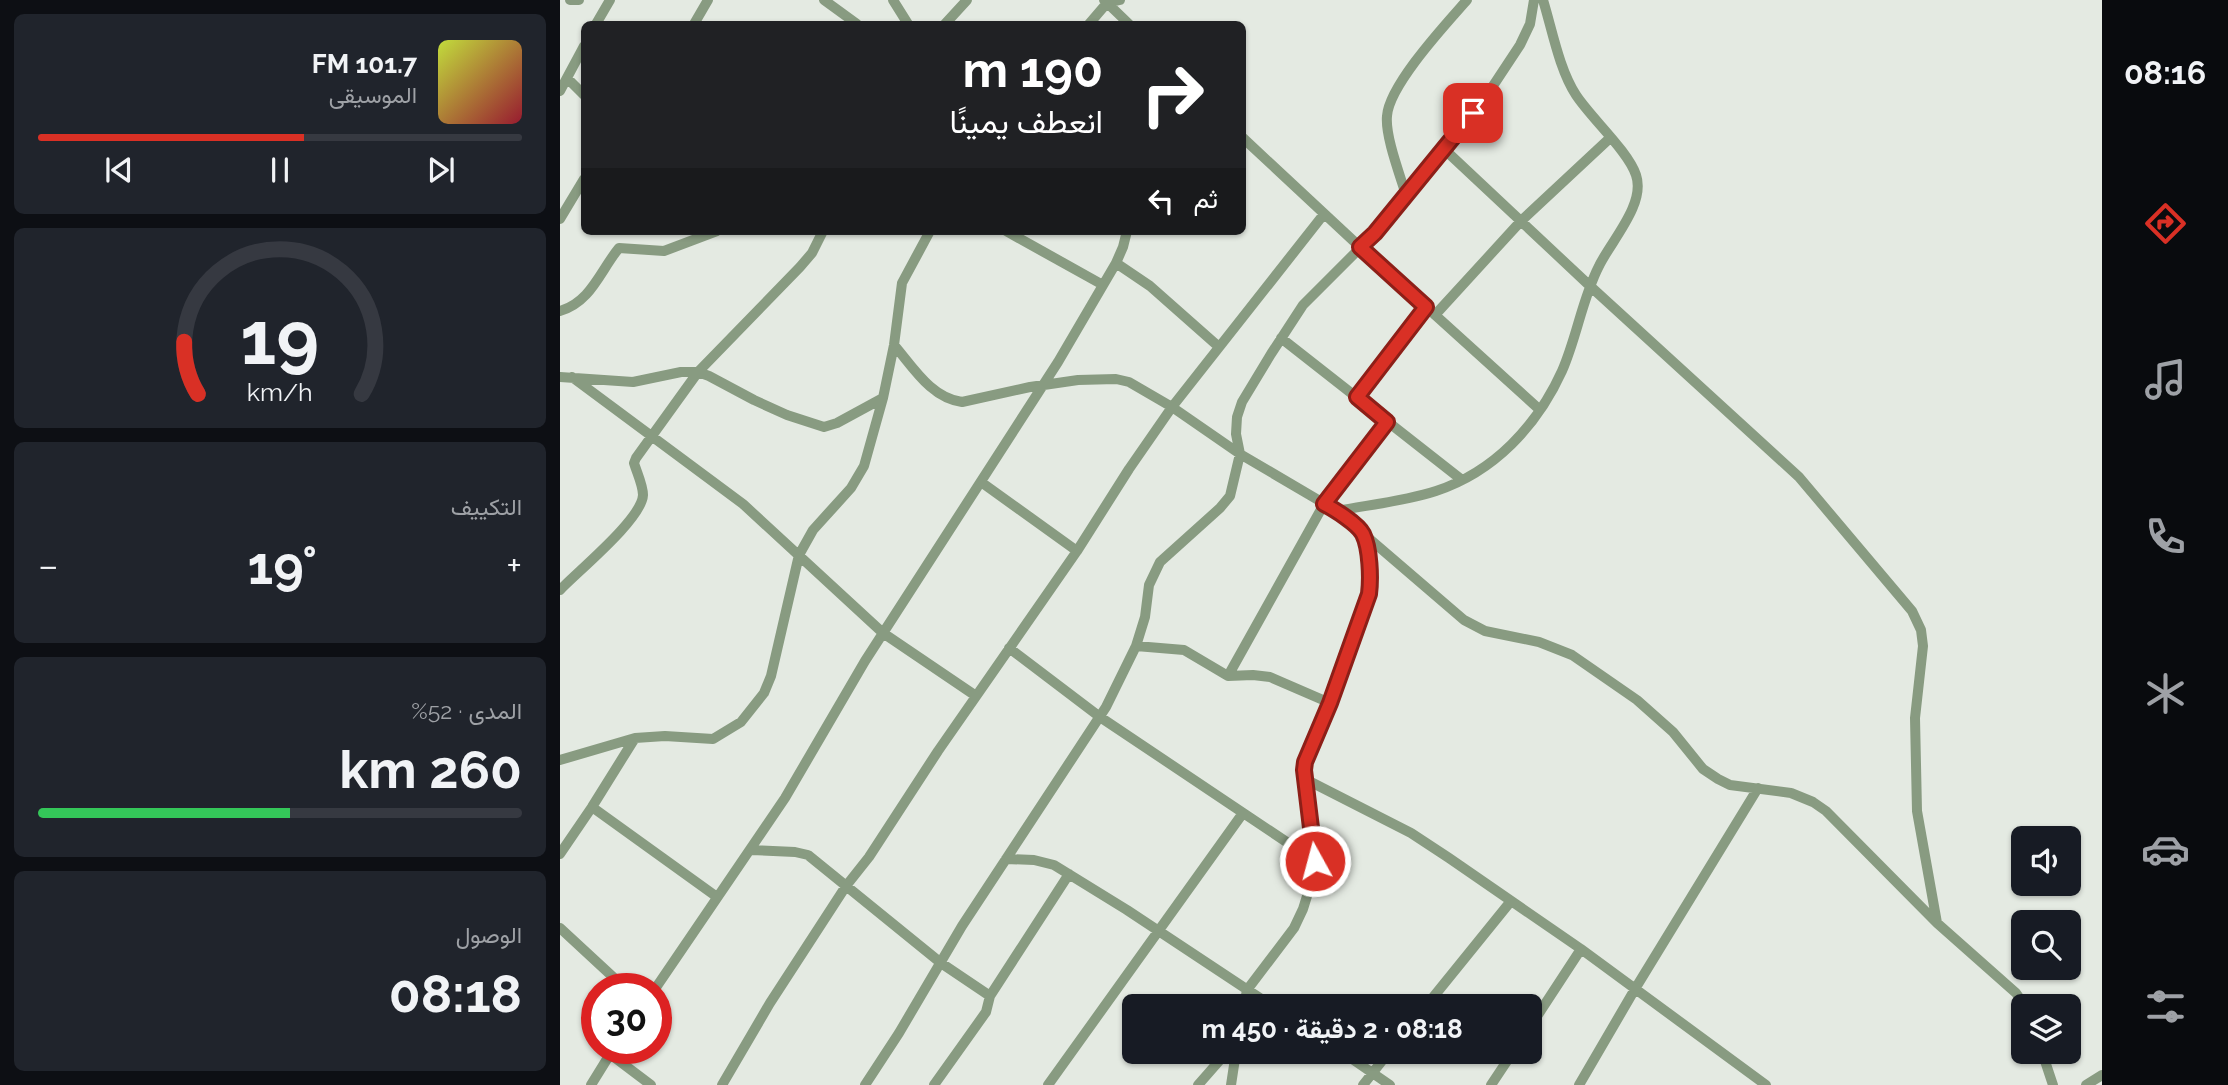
<!DOCTYPE html>
<html lang="ar">
<meta charset="utf-8">
<style>
:root{--surface:#171b24;--page:#20242c;--text:#f1f3f6;--muted:#9ea1a6;--line:#363941;--accent:#d93025}
body{margin:0;font-family:Raleway,Vazirmatn,sans-serif;background:var(--page);color:var(--text);direction:rtl;height:100vh;display:flex;flex-direction:column;font-size:26px;white-space:nowrap}
*{box-sizing:border-box;margin:0}
p{font-size:23px;color:var(--muted)}
.icon{flex:none;width:38px;height:38px;fill:none;stroke:currentColor;stroke-width:2;stroke-linecap:round;stroke-linejoin:round}
.map{position:relative;flex:1;overflow:hidden;direction:ltr}
.details{display:flex;flex-direction:column;gap:14px;padding:14px;background:#0d0f14;width:560px}
.details>*{flex:none}
.hud{position:absolute;left:21px;top:21px;width:665px;height:214px;border-radius:10px;box-shadow:0 2px 5px #0004;direction:rtl;background:#202124;color:#fff;overflow:hidden}
.fabs{position:absolute;left:1451px;top:826px;display:grid;gap:14px}
.fabs a{display:grid;place-items:center;width:70px;height:70px;border-radius:10px;background:var(--surface);box-shadow:0 2px 5px #0004;font-size:35px}
.speed{position:absolute;left:21px;top:973px;display:flex;gap:14px;font-size:35px;font-weight:700;text-align:center}
.speed>*{display:grid;place-content:center;width:91px;height:91px;border-radius:50%;background:var(--surface);box-shadow:0 2px 5px #0004;line-height:1}
.speed .limit{border:10px solid #d22;background:#fff;color:#111}
.pin{position:absolute;display:grid;place-items:center;width:60px;height:60px;color:#fff;margin:-30px;border-radius:14px;box-shadow:0 4px 10px #0006}
.me{position:absolute;width:77px;margin:-38px;rotate:353deg;stroke-linejoin:round;filter:drop-shadow(0 0 5px #0008)}
.turn{display:flex;align-items:center;gap:24px;height:147px;padding:0 28px;font-size:32px}
.turn .icon{width:91px;height:91px;stroke-width:2.5}
.turn b{display:block;font-size:49px;line-height:60px}
.then{display:flex;align-items:center;height:66px;padding:0 28px;background:#0003;gap:14px;font-size:26px}
.big{font-size:52px;font-weight:700;line-height:1.1}
.details .tile{flex:1;display:flex;flex-direction:column;justify-content:center;gap:10px;min-width:0;padding:0 24px;border-radius:10px;background:var(--page)}
.details .dial{align-items:center;gap:0}
.dial svg{height:182px;overflow:visible;fill:none;stroke:var(--line);stroke-width:7;stroke-linecap:round;text-anchor:middle}
.dial text{fill:var(--text);stroke:none}
.song{display:flex;align-items:center;gap:21px}
.cover{width:84px;height:84px;border-radius:10px;background:linear-gradient(135deg,hsl(70 70% 55%),hsl(350 70% 35%))}
.played{height:7px;border-radius:4px;background:linear-gradient(90deg,var(--accent) 55%,var(--line) 55%)}
.keys{display:flex;justify-content:space-around;direction:ltr}
.heat{display:flex;justify-content:space-between;align-items:center;font-size:38px;direction:ltr}
.charge{height:10px;border-radius:5px;background:linear-gradient(90deg,#34c759 52%,var(--line) 0)}
.trip{position:absolute;left:562px;top:994px;width:420px;height:70px;border-radius:10px;background:var(--surface);box-shadow:0 2px 5px #0004;font-weight:700;line-height:70px;text-align:center;direction:rtl}
main{display:flex;flex:1;min-height:0}
.tab-bar{display:flex;flex-direction:column;width:126px;justify-content:space-around;align-items:center;background:#090b0e;color:var(--muted)}
.tab-bar .icon{width:49px;height:49px}
.tab-bar .active{color:var(--accent)}
.tab-bar b{font-size:32px;color:var(--text)}
.map>svg:first-child{display:block}
.lines{fill:none;stroke-linecap:round;stroke-linejoin:round}
.minor{stroke:#889b81;stroke-width:10}
.route-casing{stroke:#8d1f18;stroke-width:18}
.route{stroke:#d93025;stroke-width:12}
</style>
<main>
<nav class="tab-bar">
<b>08:16</b>
<svg class="icon active" aria-label="directions" viewBox="0 0 24 24"><path d="M12 3l9 9-9 9-9-9zM9 14v-3h6M13 9l2 2-2 2"/></svg>
<svg class="icon" aria-label="music" viewBox="0 0 24 24"><path d="M9 18V5l10-2v13"/><circle cx="6" cy="18" r="3"/><circle cx="16" cy="16" r="3"/></svg>
<svg class="icon" aria-label="phone" viewBox="0 0 24 24"><path d="M5 4h4l2 5-3 2q2 4 5 5l2-3 5 2v4C11 20 4 13 5 4z"/></svg>
<svg class="icon" aria-label="climate" viewBox="0 0 24 24"><path d="M12 3v18M4 7l16 10M4 17L20 7"/></svg>
<svg class="icon" aria-label="car" viewBox="0 0 24 24"><path d="M5 17H2v-5l4-1 3-4h7l3 4 3 1v5h-3M9 17h6M6 11h13"/><circle cx="7" cy="17" r="2"/><circle cx="17" cy="17" r="2"/></svg>
<svg class="icon" aria-label="filters" viewBox="0 0 24 24"><path d="M4 7h16M4 17h16"/><circle cx="9" cy="7" r="2"/><circle cx="15" cy="17" r="2"/></svg>
</nav>
<div class="map">
<svg width="1542" height="1085" viewBox="0 0 1542 1085">
<rect width="100%" height="100%" fill="#e4eae2"/>
<g class="lines">
<path class="minor" d="M 10,0 L 19,0
M 264,0 L 297,24
M 333,0 L 348,24
M 544,0 L 569,24
M 36,24 L 50,0
M 134,24 L 148,0
M 385,24 L 407,0
M 529,24 L 547,3 L 560,0
M 7,78 L 24,95
M 0,91 L 24,46
M 682,137 L 800,247 L 980,410
M 884,149 L 1030,286 L 1239,477 L 1352,611 L 1361,630 L 1363,646 L 1355,718 L 1357,811 L 1377,923
M 846,195 C 840,175 825,136 827,116 C 829,85 886,24 907,0
M 0,219 L 24,179
M 446,231 L 543,285
M 556,263 L 590,286 L 659,347
M 0,311 C 31,302 40,271 59,248 L 104,251 L 157,231
M 875,315 L 961,221 L 1050,138
M 721,338 L 902,480
M 334,345 C 353,367 371,398 402,402 L 470,387 L 518,380 L 556,379 L 569,382 L 612,407 L 680,454 L 777,511 L 904,620 L 925,631 L 979,642 L 1012,655 L 1077,700 L 1113,732 L 1143,769 L 1158,779 L 1170,785 L 1231,793 L 1253,802 L 1266,811 L 1377,923 L 1456,993 L 1465,1006
M 0,377 L 73,382 L 121,372 L 138,372 L 149,376 L 194,400 L 227,415 L 264,427 L 277,423 L 323,398
M 12,377 L 183,504 L 323,633 L 416,696
M 797,397 L 866,307
M 421,482 L 517,551
M 777,511 C 808,505 845,501 876,491 C 934,472 977,426 1002,371 C 1017,337 1022,299 1039,266 C 1051,241 1086,204 1076,175 C 1068,151 1031,118 1016,95 C 999,69 992,29 983,0
M 0,590 C 18,571 82,519 83,495 C 83,485 77,473 74,463 L 76,458 L 138,372 L 240,267 L 252,253 L 263,231
M 576,646 L 624,650 L 668,676 L 693,675 L 710,677 L 770,703
M 449,648 L 540,717 L 755,861
M 668,676 L 764,504 L 827,422
M 0,760 L 75,738 L 105,736 L 153,739 L 181,722 L 204,693 L 211,676 L 239,555 L 253,530 L 291,488 L 304,466 L 323,398 L 334,345 L 342,283 L 370,231
M 745,779 L 851,833 L 889,858 L 1021,949 L 1206,1085
M 32,807 L 157,897
M 191,850 L 235,852 L 248,855 L 381,963 L 430,996
M 0,854 L 32,807 L 75,738
M 446,859 L 474,860 L 494,865 L 567,910 L 712,1006
M 0,928 L 66,989
M 95,989 L 225,798 L 305,661 L 498,362 L 556,263 L 563,247 L 567,231
M 684,1006 L 687,990 L 734,928 L 743,909 L 752,880 L 755,861 L 744,770 L 745,762 L 770,703 L 809,594 L 810,567 L 803,533
M 866,1006 L 951,901
M 970,1027 L 1021,949
M 782,1052 L 830,1085
M 1482,1052 L 1493,1085
M 50,1054 L 91,1085
M 31,1085 L 52,1051
M 162,1085 L 210,1003 L 286,886 L 309,857 L 378,751 L 517,551 L 569,469 L 612,407 L 764,214
M 305,1085 L 339,1033 L 402,926 L 546,707 L 576,646 L 585,617 L 589,585 L 600,562 L 660,508 L 670,496 L 680,454 L 676,434 L 677,417 L 682,402 L 711,354 L 743,305 L 815,233 L 927,95 L 960,45 L 970,24 L 974,0
M 374,1085 L 426,1012 L 430,996 L 509,874
M 488,1085 L 683,813
M 638,1085 L 667,1052
M 671,1085 L 676,1052
M 803,1085 L 829,1052
M 931,1085 L 953,1052
M 1019,1085 L 1075,989 L 1198,788
M 1526,1085 L 1542,1075"/>
</g>
<g class="lines">
<g class="route-casing">
<path id="route" d="M 755,861 L 744,770 L 745,762 L 770,703 L 809,594 C 811,578 810,548 803,534 C 798,524 774,509 764,504 L 827,422 L 797,397 L 866,307 L 800,247 L 815,233 L 913,113"/>
</g>
<use href="#route" class="route"/>
</g>
</svg>
<div class="fabs">
<a><svg class="icon" aria-label="sound" viewBox="0 0 24 24"><path d="M4 9h4l5-4v14l-5-4H4zM17 9q2 3 0 6"/></svg></a>
<a><svg class="icon" aria-label="search" viewBox="0 0 24 24"><circle cx="10" cy="10" r="6"/><path d="M15 15l6 6"/></svg></a>
<a><svg class="icon" aria-label="layers" viewBox="0 0 24 24"><path d="M12 4l9 5-9 5-9-5zM3 14l9 5 9-5"/></svg></a>
</div>
<div class="speed"><div class="limit">30</div></div>
<div class="pin" style="left:913px;top:113px;background:#d93025"><svg class="icon" aria-label="arrive" viewBox="0 0 24 24"><path d="M6 21V4h12l-3 4 3 4H6"/></svg></div>
<svg class="me" style="left:755px;top:861px" viewBox="-20 -20 40 40"><circle r="17" fill="#d93025" stroke="#fff" stroke-width="3"/><path d="M0-11L8 9 0 5-8 9z" fill="#fff"/></svg>
<div class="trip">08:18 · 2 دقيقة · 450 m</div>
<div class="hud">
<div class="turn"><svg class="icon" aria-label="right" viewBox="0 0 24 24"><path d="M7 20v-9h11M14 6l5 5-5 5"/></svg><div><b>190 m</b>انعطف يمينًا</div></div>
<div class="then">ثم<svg class="icon" aria-label="left" viewBox="0 0 24 24"><path d="M17 20v-9H6M10 6l-5 5 5 5"/></svg></div>
</div>
</div>
<section class="details">
<div class="tile">
<div class="song"><i class="cover"></i><div><b>101.7 FM</b><p>الموسيقى</p></div></div>
<div class="played"></div>
<div class="keys"><svg class="icon" aria-label="previous" viewBox="0 0 24 24"><path d="M18 5L8 12l10 7zM5 5v14"/></svg><svg class="icon" aria-label="pause" viewBox="0 0 24 24"><path d="M8 5v14M16 5v14"/></svg><svg class="icon" aria-label="next" viewBox="0 0 24 24"><path d="M6 5l10 7-10 7zM19 5v14"/></svg></div>
</div>
<div class="tile dial"><svg viewBox="0 0 100 80">
<path d="M14 69A42 42 0 1 1 86 69"/>
<path d="M14 69A42 42 0 0 1 8 46" stroke="#d93025"/>
<text x="50" y="56" font-size="32" font-weight="700">19</text>
<text x="50" y="72" font-size="11">km/h</text>
</svg></div>
<div class="tile"><p>التكييف</p>
<div class="heat"><a>−</a><b class="big">19°</b><a>+</a></div>
</div>
<div class="tile"><p>المدى · 52%</p><b class="big">260 km</b><div class="charge"></div></div>
<div class="tile"><p>الوصول</p><b class="big">08:18</b></div>
</section>
</main>
